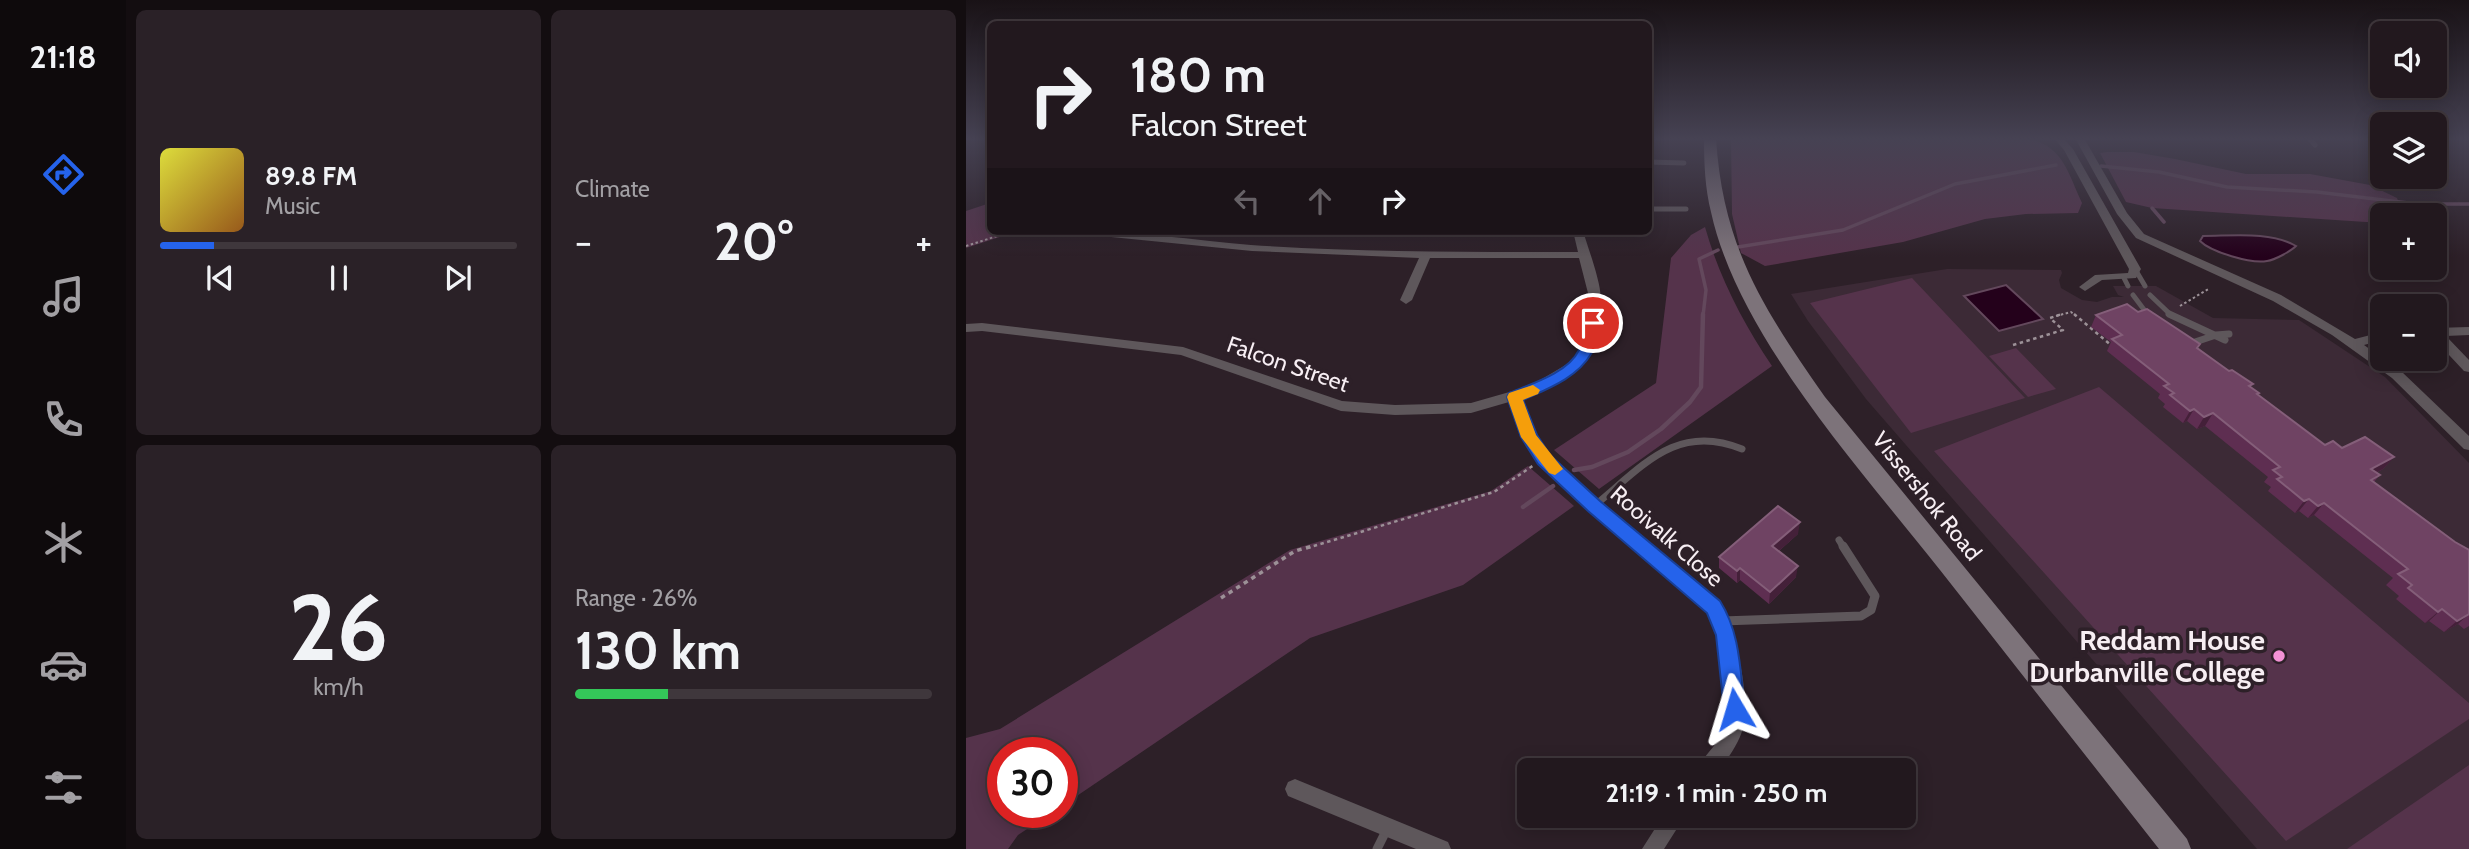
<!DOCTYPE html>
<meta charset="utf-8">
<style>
:root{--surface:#22181e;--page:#2a2127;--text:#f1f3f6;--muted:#a2a0a4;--line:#3f373c;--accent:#2563eb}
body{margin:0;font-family:Cabin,sans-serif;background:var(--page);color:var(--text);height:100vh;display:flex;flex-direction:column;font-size:26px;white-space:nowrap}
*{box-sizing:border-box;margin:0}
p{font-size:23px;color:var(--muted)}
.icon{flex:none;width:38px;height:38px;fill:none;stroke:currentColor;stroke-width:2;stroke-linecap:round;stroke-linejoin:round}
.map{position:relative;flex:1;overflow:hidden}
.drawer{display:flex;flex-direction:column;gap:10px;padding:10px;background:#130d10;width:840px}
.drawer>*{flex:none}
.banner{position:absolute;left:21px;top:21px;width:665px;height:214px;border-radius:10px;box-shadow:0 4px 18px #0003,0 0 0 2px var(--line);background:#22181e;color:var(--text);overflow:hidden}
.buttons{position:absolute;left:1404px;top:21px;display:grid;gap:14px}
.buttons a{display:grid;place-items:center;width:77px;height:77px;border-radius:10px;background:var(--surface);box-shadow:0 4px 18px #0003,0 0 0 2px var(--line);font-size:35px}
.speed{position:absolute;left:21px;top:737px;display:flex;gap:14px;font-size:35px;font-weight:700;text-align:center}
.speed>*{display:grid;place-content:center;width:91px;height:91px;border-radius:50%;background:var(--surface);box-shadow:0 4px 18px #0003,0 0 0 2px var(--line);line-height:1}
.speed .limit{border:10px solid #d22;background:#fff;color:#111}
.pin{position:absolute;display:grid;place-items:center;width:60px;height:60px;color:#fff;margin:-30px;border:4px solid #fff;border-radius:50%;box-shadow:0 2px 7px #0007}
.me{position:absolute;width:77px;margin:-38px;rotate:353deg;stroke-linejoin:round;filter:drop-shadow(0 0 5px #0008)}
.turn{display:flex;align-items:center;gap:24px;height:147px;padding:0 28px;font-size:32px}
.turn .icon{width:91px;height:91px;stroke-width:2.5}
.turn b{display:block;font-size:49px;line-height:60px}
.lanes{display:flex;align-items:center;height:66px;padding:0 28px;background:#0003;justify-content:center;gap:35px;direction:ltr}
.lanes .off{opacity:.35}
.big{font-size:52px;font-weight:700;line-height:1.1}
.drawer .tile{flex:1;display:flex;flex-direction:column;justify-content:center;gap:10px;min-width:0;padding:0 24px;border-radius:10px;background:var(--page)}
.drawer .dial{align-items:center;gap:0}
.dial b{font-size:91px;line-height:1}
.song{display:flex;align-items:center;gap:21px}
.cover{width:84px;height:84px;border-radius:10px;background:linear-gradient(135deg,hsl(60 70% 55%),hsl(30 70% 35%))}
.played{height:7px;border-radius:4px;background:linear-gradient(90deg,var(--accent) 15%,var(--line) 15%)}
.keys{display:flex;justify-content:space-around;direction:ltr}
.heat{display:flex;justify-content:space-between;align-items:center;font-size:38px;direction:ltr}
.charge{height:10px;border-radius:5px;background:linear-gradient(90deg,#34c759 26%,var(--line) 0)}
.drawer .tiles{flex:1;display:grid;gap:10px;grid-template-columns:repeat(2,1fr)}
.trip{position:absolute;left:551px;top:758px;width:399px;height:70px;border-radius:10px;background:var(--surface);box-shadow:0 4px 18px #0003,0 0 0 2px var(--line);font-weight:700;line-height:70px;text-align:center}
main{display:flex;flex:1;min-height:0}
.menu{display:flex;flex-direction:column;width:126px;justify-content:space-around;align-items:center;background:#0e0a0c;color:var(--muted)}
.menu .icon{width:49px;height:49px}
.menu .on{color:var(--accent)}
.menu b{font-size:32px;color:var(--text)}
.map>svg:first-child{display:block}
.built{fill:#3c2a36}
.green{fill:#55334b}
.water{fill:#24011b;stroke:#63485c;stroke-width:2}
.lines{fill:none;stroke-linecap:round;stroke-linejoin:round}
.stream-far1{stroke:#63485c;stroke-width:3.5}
.stream{stroke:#63485c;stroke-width:4.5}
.path-far2{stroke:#9c9197;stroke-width:2;stroke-dasharray:2.5 2.5;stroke-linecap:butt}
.path-far1{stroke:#9c9197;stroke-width:2.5;stroke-dasharray:3.5 3.5;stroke-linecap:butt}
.path{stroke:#9c9197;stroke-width:3.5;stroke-dasharray:4.5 4.5;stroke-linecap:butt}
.service-far2{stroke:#5e575b;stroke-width:5}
.service-far1{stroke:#5e575b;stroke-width:7}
.service{stroke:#5e575b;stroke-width:9}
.minor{fill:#5e575b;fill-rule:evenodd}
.secondary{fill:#7d737a;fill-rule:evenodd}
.wall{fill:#5e2e51}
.shaded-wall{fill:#442039}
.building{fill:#6f4363;stroke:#845e79;stroke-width:2}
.route{fill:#2563eb;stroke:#184099;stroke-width:2}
.slow{fill:#f59e0b}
.poi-dot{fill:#f391d5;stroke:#2d2028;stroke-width:2.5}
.labels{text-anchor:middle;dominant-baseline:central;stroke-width:7;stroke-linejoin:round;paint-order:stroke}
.street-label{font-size:23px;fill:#f7eef3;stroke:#2d2028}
.near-poi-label{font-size:28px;font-weight:bold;fill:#f7eef3;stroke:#2d2028;text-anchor:end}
</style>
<main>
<nav class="menu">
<b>21:18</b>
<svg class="icon on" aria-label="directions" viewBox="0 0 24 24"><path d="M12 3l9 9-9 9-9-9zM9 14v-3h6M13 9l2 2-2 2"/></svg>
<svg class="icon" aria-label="music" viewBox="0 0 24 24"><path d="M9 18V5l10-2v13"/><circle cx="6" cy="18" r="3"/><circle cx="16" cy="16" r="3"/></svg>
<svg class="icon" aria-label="phone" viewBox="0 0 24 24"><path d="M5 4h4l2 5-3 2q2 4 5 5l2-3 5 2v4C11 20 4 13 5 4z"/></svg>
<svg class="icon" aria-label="climate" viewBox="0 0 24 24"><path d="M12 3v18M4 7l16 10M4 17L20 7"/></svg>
<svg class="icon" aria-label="car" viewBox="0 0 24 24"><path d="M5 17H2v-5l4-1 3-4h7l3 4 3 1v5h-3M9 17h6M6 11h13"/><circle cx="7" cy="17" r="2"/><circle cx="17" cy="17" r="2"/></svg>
<svg class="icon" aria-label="filters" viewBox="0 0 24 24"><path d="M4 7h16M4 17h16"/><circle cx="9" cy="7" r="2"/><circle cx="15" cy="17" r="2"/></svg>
</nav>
<section class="drawer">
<div class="tiles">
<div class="tile">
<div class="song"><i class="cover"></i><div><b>89.8 FM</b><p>Music</p></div></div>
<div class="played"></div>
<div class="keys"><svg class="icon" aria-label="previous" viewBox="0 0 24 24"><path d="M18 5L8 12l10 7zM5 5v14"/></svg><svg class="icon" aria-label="pause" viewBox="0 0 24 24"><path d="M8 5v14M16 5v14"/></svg><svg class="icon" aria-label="next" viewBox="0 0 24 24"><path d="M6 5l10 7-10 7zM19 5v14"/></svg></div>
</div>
<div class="tile"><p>Climate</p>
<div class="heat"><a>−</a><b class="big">20°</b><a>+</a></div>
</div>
<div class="tile dial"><b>26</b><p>km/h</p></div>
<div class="tile"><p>Range · 26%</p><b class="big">130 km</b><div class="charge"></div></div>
</div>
</section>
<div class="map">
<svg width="1503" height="849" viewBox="0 0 1503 849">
<rect width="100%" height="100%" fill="#2d2028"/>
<path class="built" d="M 981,269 L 1095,270 L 1096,273 L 1093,280 L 1095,288 L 1116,300 L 1131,302 L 1146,297 L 1158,297 L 1152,295 L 1147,286 L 1190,286 L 1247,318 L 1333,320 L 1419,377 L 1503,463 L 1503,849 L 1291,849 L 900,399 L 842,321 L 825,294 Z"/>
<path class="green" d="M 1059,138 C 1097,145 1101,171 1116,203 L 1112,213 L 1060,214 L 1019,219 L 937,242 L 799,266 L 775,253 L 766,214 L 765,138 Z
M 1141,152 L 1168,152 L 1209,159 L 1280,174 L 1344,174 L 1404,185 L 1431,198 L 1437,215 L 1416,215 L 1416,222 L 1400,222 L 1186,208 L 1160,202 L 1134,153 Z
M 24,203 L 24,231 L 49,232 L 0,248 L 0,211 Z
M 739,227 C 753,277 777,323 806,366 L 633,489 L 588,450 L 690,383 L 705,258 L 725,235 Z
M 946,278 L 1059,398 L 945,433 L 844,303 Z
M 1050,348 L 1090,389 L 1062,397 L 1023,356 Z
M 1133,387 L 1503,703 L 1503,719 L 1320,841 L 968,451 Z
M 562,466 L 608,506 L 497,585 L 344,638 L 96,806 L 96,752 L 37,752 L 37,812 L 87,812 L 52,835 L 42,849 L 0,849 L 0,738 L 34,729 L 324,550 L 525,491 Z
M 1503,765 L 1503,849 L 1381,849 Z"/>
<path class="water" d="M 1237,236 C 1266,236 1304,231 1330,246 C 1325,251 1309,260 1301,261 C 1285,264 1245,252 1234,241 Z
M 1040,285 L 1077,319 L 1033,331 L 998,296 Z"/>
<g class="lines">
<path class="stream-far1" d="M 1135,166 L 1193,172 L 1261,187 L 1351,192 L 1451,204 L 1503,204
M 1186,208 L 1198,222
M 772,247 L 877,230 L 989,184 L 1090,165
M 737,316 L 740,290 L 733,259 L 752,250"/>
<path class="stream" d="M 608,470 L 626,467 L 662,452 L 695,429 L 724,402 L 735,387 L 737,314
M 557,507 L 587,486"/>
<path class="path-far2" d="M 0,246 L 47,231
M 1214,306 L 1244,288
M 1090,316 L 1105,312 L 1110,316"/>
<path class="path-far1" d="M 1108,314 L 1146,346
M 1047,345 L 1097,330 L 1084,318 L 1096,314
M 341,548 L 528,492 L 568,465"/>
<path class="path" d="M 255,598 L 329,551 L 347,546"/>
<path class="service-far2" d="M 1343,138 L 1349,145
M 682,162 L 718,163
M 682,209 L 720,209
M 1169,269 L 1179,286
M 1158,278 L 1162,286
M 1167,295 L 1182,315
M 1184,295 L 1206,316"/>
<path class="service-far1" d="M 1203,314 L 1259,340
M 1223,344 L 1250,335 L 1263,334
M 628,506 C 676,467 710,422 776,449
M 873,540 L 878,548"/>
<path class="service" d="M 756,621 L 895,616 L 905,610 L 909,596 L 877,546
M 411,849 L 422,827"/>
<path class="minor" d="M 1088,138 L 1097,138 L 1107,149 L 1175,269 L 1170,278 L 1136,280 L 1119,291 L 1113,287 L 1129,275 L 1162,273 L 1163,269 L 1098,150 Z
M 1109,138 L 1118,138 L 1161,213 L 1178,234 L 1315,295 L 1389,339 L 1416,332 L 1416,340 L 1398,345 L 1436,372 L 1503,436 L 1503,450 L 1498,449 L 1426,378 L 1366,335 L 1307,301 L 1170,238 L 1151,214 Z
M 110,231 C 169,231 227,240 285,245 C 394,252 503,252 612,252 L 607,231 L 617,231 C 623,251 634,279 635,299 C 635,315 633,338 626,352 C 616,374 577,391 555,398 L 570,436 L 583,455 L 633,502 L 753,602 C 769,635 785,691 777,728 C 773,743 763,757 753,770 L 731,770 C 737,755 753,745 757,729 C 767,700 754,639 741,612 L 623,510 L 573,463 L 556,437 L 543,402 L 505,413 L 429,415 L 375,411 L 215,355 L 16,331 L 0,332 L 0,324 L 16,323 L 217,347 L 376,401 L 429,405 L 505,403 L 564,386 L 603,363 L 614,351 L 621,323 L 623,297 L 613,258 L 464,258 L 446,300 L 440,304 L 434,300 L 453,258 L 286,251 L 115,234 Z
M 1503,327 L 1503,335 L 1480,336 L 1503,360 L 1503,372 L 1498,371 L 1468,339 L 1468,328 Z
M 329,779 L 482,842 L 485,849 L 450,849 L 322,796 L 319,789 L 322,782 Z
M 697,816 L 719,816 L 698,849 L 676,849 Z"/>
<path class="secondary" d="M 738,138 L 750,138 C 757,249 798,309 859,397 L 1221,839 L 1225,849 L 1193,849 C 1120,756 1047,663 974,570 C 896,471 772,336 745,212 C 739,188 738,163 738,138 Z"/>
</g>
<path class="wall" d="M 1172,312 L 1231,348 L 1293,393 L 1292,395 L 1359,445 L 1428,457 L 1417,469 L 1410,473 L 1414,475 L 1408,482 L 1489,542 L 1503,550 L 1503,626 L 1498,629 L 1492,624 L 1478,632 L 1463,621 L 1459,623 L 1430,599 L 1433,596 L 1420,585 L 1427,578 L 1348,515 L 1342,518 L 1333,511 L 1329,513 L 1302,491 L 1305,487 L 1298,482 L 1302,477 L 1239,426 L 1231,429 L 1221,421 L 1217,423 L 1197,407 L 1199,404 L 1192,398 L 1194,394 L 1141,351 L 1145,342 L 1125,327 L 1130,315 Z
M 832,534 L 813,551 L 830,577 L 803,604 L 774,580 L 771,583 L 753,568 L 753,557 Z"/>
<path class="shaded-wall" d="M 1228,409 L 1221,421 L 1217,423 L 1224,411 Z
M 1247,413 L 1239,426 L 1231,429 L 1238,417 Z
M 1428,457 L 1417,469 L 1394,481 L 1405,469 Z
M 1343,499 L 1333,511 L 1329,513 L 1338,501 Z
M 1358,503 L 1348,515 L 1342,518 L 1352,506 Z
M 834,522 L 832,534 L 805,558 L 806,546 Z
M 832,566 L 830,577 L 803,604 L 804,592 Z
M 774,568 L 774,580 L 771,583 L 771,571 Z
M 1476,609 L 1463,621 L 1459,623 L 1472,612 Z
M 1503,614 L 1492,624 L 1478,632 L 1491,621 Z"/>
<path class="building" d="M 1161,304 L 1172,312 L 1181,309 L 1234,344 L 1231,348 L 1263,371 L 1266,370 L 1287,384 L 1283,386 L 1293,393 L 1291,394 L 1359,445 L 1367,441 L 1376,448 L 1399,437 L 1428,457 L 1405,469 L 1414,475 L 1405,480 L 1489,542 L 1503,550 L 1503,614 L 1491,621 L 1476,609 L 1472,612 L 1442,588 L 1446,585 L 1432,574 L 1442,569 L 1358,503 L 1352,506 L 1343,499 L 1338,501 L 1311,479 L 1316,477 L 1307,470 L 1314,467 L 1247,413 L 1238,417 L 1228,409 L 1224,411 L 1204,395 L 1208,393 L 1198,386 L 1203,384 L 1146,339 L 1156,335 L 1130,315 Z
M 812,506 L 834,522 L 806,546 L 832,566 L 804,592 L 774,568 L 771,571 L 753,557 Z"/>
<linearGradient id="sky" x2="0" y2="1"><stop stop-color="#191216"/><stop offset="0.54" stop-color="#464253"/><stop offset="1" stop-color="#464253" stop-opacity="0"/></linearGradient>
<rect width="1503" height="257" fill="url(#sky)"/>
<path class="route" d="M 627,318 L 634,323 C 632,333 631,346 625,354 C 611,378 581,389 557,400 L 571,435 L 584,455 L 634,501 L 754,601 C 775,634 774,673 779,709 L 776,717 L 769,720 L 761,717 L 758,709 L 750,635 L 741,613 L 622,511 L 572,464 L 555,437 L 541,397 L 543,393 C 565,384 602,373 613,350 C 617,342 618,331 620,323 Z"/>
<path class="slow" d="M 567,385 L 574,390 L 572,394 L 557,400 L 570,435 L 597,469 L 589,475 L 583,473 L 555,437 L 541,397 L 543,393 Z"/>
<circle class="poi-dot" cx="1313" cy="656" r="7"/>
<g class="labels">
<g class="street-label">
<text transform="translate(322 364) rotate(19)">Falcon Street</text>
<text transform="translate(961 496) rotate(51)">Vissershok Road</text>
<text transform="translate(701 536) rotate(41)">Rooivalk Close</text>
</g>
<g class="near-poi-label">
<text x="1299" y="640">Reddam House<tspan x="1299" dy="32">Durbanville College</tspan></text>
</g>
</g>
</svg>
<div class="buttons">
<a><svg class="icon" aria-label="sound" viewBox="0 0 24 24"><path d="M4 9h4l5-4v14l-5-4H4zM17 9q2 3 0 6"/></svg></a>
<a><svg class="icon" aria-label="layers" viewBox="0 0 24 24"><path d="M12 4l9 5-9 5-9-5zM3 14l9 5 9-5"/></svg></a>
<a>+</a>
<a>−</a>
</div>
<div class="speed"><div class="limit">30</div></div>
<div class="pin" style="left:627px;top:323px;background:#d93025"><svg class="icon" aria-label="arrive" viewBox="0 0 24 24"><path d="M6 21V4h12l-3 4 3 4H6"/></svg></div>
<svg class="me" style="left:769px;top:709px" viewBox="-20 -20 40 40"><path d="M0-17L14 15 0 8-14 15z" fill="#2563eb" stroke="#fff" stroke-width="4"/></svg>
<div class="trip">21:19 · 1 min · 250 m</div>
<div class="banner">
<div class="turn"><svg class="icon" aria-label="right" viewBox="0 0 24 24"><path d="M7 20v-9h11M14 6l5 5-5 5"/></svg><div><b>180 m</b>Falcon Street</div></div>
<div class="lanes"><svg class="icon off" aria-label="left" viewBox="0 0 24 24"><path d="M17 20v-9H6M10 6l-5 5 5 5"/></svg><svg class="icon off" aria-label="ahead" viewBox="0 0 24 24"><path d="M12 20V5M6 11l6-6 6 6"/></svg><svg class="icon" aria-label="right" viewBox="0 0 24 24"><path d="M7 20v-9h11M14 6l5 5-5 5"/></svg></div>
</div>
</div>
</main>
